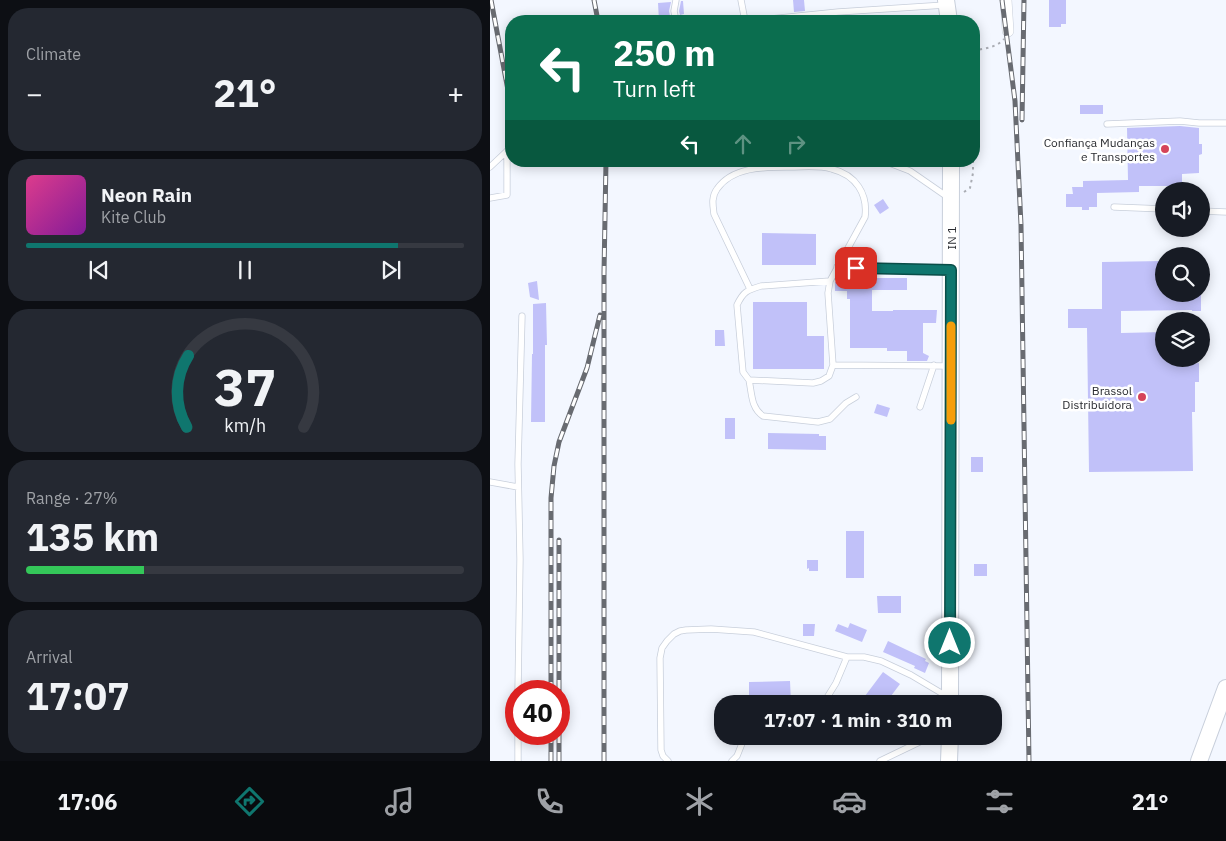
<!DOCTYPE html>
<meta charset="utf-8">
<style>
:root{--surface:#171b24;--page:#242831;--text:#f1f3f6;--muted:#9ea1a6;--line:#363941;--accent:#0f766e}
body{margin:0;font-family:"IBM Plex Sans",sans-serif;background:var(--page);color:var(--text);height:100vh;display:flex;flex-direction:column;font-size:19px;white-space:nowrap}
*{box-sizing:border-box;margin:0}
p{font-size:16px;color:var(--muted)}
.icon{flex:none;width:28px;height:28px;fill:none;stroke:currentColor;stroke-width:2;stroke-linecap:round;stroke-linejoin:round}
.map{position:relative;flex:1;overflow:hidden}
.details{display:flex;flex-direction:column;gap:8px;padding:8px;background:#0d0f14;width:490px}
.details>*{flex:none}
.guide{position:absolute;left:15px;top:15px;width:475px;height:152px;border-radius:20px;box-shadow:0 2px 12px #0003;background:#0b6e4f;color:#fff;overflow:hidden}
.controls{position:absolute;left:665px;top:182px;display:grid;gap:10px}
.controls a{display:grid;place-items:center;width:55px;height:55px;border-radius:50%;background:var(--surface);box-shadow:0 2px 12px #0003;font-size:25px}
.speed{position:absolute;left:15px;top:680px;display:flex;gap:10px;font-size:25px;font-weight:700;text-align:center}
.speed>*{display:grid;place-content:center;width:65px;height:65px;border-radius:50%;background:var(--surface);box-shadow:0 2px 12px #0003;line-height:1}
.speed .limit{border:8px solid #d22;background:#fff;color:#111}
.pin{position:absolute;display:grid;place-items:center;width:42px;height:42px;color:#fff;margin:-21px;border-radius:10px;box-shadow:0 2px 8px #0006}
.me{position:absolute;width:55px;margin:-28px;rotate:0deg;stroke-linejoin:round;filter:drop-shadow(0 0 4px #0008)}
.turn{display:flex;align-items:center;gap:18px;height:105px;padding:0 25px;font-size:22px}
.turn .icon{width:65px;height:65px;stroke-width:2.5}
.turn b{display:block;font-size:35px;line-height:42px}
.lanes{display:flex;align-items:center;height:48px;padding:0 25px;background:#0003;justify-content:center;gap:25px;direction:ltr}
.lanes .off{opacity:.35}
.big{font-size:38px;font-weight:700;line-height:1.1}
.details .card{flex:1;display:flex;flex-direction:column;justify-content:center;gap:8px;min-width:0;padding:0 18px;border-radius:20px;background:var(--page)}
.details .dial{align-items:center;gap:0}
.dial svg{height:130px;overflow:visible;fill:none;stroke:var(--line);stroke-width:7;stroke-linecap:round;text-anchor:middle}
.dial text{fill:var(--text);stroke:none}
.song{display:flex;align-items:center;gap:15px}
.cover{width:60px;height:60px;border-radius:8px;background:linear-gradient(135deg,hsl(330 70% 55%),hsl(290 70% 35%))}
.played{height:5px;border-radius:2px;background:linear-gradient(90deg,var(--accent) 85%,var(--line) 85%)}
.keys{display:flex;justify-content:space-around;direction:ltr}
.heat{display:flex;justify-content:space-between;align-items:center;font-size:28px;direction:ltr}
.charge{height:8px;border-radius:4px;background:linear-gradient(90deg,#34c759 27%,var(--line) 0)}
.trip{position:absolute;left:224px;top:695px;width:288px;height:50px;border-radius:20px;background:var(--surface);box-shadow:0 2px 12px #0003;font-weight:700;line-height:50px;text-align:center}
.tabs{display:flex;height:80px;justify-content:space-around;align-items:center;background:#090b0e;color:var(--muted)}
.tabs .icon{width:35px;height:35px}
.tabs .active{color:var(--accent)}
.tabs b{font-size:22px;color:var(--text)}
main{display:flex;flex:1;min-height:0}
.map>svg:first-child{display:block}
.building{fill:#c1c1f9}
.lines{fill:none;stroke-linecap:round;stroke-linejoin:round}
.lane-casing{stroke:#c8cfdb;stroke-width:7}
.street-casing{stroke:#c8cfdb;stroke-width:12}
.secondary-casing{stroke:#c8cfdb;stroke-width:18}
.path{stroke:#aaadb4;stroke-width:2;stroke-dasharray:2.5 4;stroke-linecap:butt}
.lane{stroke:#fff;stroke-width:5.5}
.street{stroke:#fff;stroke-width:11}
.secondary{stroke:#fff;stroke-width:16}
.rail-casing{stroke:#686b71;stroke-width:5}
.rail{stroke:#fff;stroke-width:3;stroke-dasharray:9;stroke-linecap:butt}
.route-casing{stroke:#0a4d48;stroke-width:12}
.route{stroke:#0f766e;stroke-width:9}
.slow{stroke:#f59e0b;stroke-width:9}
.poi-dot{fill:#d5445a;stroke:#fff;stroke-width:2}
.labels{text-anchor:middle;dominant-baseline:central;stroke-width:5;stroke-linejoin:round;paint-order:stroke}
.poi-label{font-size:12px;fill:#292b30;stroke:#fff;text-anchor:end}
.street-label{font-size:12px;fill:#292b30;stroke:#fff}
</style>
<main>
<section class="details">
<div class="card"><p>Climate</p>
<div class="heat"><a>−</a><b class="big">21°</b><a>+</a></div>
</div>
<div class="card">
<div class="song"><i class="cover"></i><div><b>Neon Rain</b><p>Kite Club</p></div></div>
<div class="played"></div>
<div class="keys"><svg class="icon" aria-label="previous" viewBox="0 0 24 24"><path d="M18 5L8 12l10 7zM5 5v14"/></svg><svg class="icon" aria-label="pause" viewBox="0 0 24 24"><path d="M8 5v14M16 5v14"/></svg><svg class="icon" aria-label="next" viewBox="0 0 24 24"><path d="M6 5l10 7-10 7zM19 5v14"/></svg></div>
</div>
<div class="card dial"><svg viewBox="0 0 100 80">
<path d="M14 69A42 42 0 1 1 86 69"/>
<path d="M14 69A42 42 0 0 1 15 25" stroke="#0f766e"/>
<text x="50" y="56" font-size="32" font-weight="700">37</text>
<text x="50" y="72" font-size="11">km/h</text>
</svg></div>
<div class="card"><p>Range · 27%</p><b class="big">135 km</b><div class="charge"></div></div>
<div class="card"><p>Arrival</p><b class="big">17:07</b></div>
</section>
<div class="map">
<svg width="736" height="761" viewBox="0 0 736 761">
<rect width="100%" height="100%" fill="#f3f7ff"/>
<path class="building" d="M 303,0 L 314,0 L 315,11 L 304,12 Z
M 559,0 L 576,0 L 576,24 L 571,24 L 571,27 L 559,27 Z
M 191,1 L 193,1 L 194,14 L 190,15 L 189,11 Z
M 181,2 L 179,11 L 180,16 L 178,16 L 178,21 L 169,21 L 168,3 Z
M 590,105 L 613,105 L 613,114 L 590,114 Z
M 690,126 L 709,128 L 709,144 L 712,144 L 712,154 L 709,155 L 709,173 L 692,174 L 692,191 L 682,191 L 682,186 L 649,186 L 649,192 L 607,193 L 607,207 L 599,207 L 599,210 L 592,210 L 592,207 L 576,207 L 576,194 L 583,194 L 582,187 L 593,187 L 593,181 L 638,180 L 637,128 Z
M 393,199 L 399,208 L 390,214 L 384,205 Z
M 272,233 L 326,234 L 326,265 L 272,265 Z
M 674,261 L 674,294 L 711,294 L 711,311 L 702,311 L 702,310 L 631,311 L 631,333 L 674,332 L 674,359 L 701,359 L 701,364 L 709,363 L 709,382 L 705,382 L 705,412 L 702,412 L 703,471 L 599,472 L 597,328 L 578,328 L 578,309 L 612,309 L 612,262 Z
M 351,278 L 417,278 L 417,290 L 382,290 L 382,311 L 403,311 L 403,310 L 447,310 L 446,323 L 433,323 L 433,353 L 439,356 L 437,361 L 417,361 L 417,351 L 397,351 L 397,348 L 360,348 L 360,299 L 357,299 L 357,291 L 345,291 L 345,282 L 351,281 Z
M 47,281 L 49,300 L 40,297 L 38,283 Z
M 263,302 L 317,302 L 317,336 L 334,336 L 334,369 L 263,369 Z
M 56,303 L 57,345 L 55,345 L 55,422 L 41,422 L 42,354 L 43,354 L 43,304 Z
M 225,330 L 234,330 L 235,346 L 225,346 Z
M 387,404 L 400,408 L 397,417 L 384,413 Z
M 235,418 L 245,418 L 245,439 L 235,439 Z
M 278,433 L 329,434 L 329,436 L 336,436 L 336,450 L 278,449 Z
M 481,457 L 493,457 L 493,472 L 481,472 Z
M 356,531 L 374,531 L 374,578 L 356,578 Z
M 317,560 L 328,560 L 328,571 L 319,571 L 319,568 L 317,569 Z
M 484,564 L 497,564 L 497,576 L 484,576 Z
M 387,596 L 411,596 L 411,613 L 388,613 Z
M 360,623 L 377,630 L 372,642 L 345,631 L 348,624 L 358,628 Z
M 313,624 L 325,624 L 324,636 L 313,636 Z
M 398,641 L 436,659 L 435,661 L 439,663 L 435,673 L 424,668 L 425,666 L 393,652 Z
M 393,672 L 410,684 L 395,704 L 369,704 Z
M 300,681 L 301,703 L 259,704 L 259,682 Z"/>
<g class="lines">
<g class="lane-casing">
<path id="lane" d="M 251,0 L 255,21
M 186,21 L 184,11 L 186,0
M 260,21 L 348,12 L 455,5
M 617,124 L 690,121 L 709,123 L 736,123
M 394,161 L 420,171 L 459,198
M 0,167 L 17,151
M 0,198 L 17,195 L 17,151
M 624,207 L 674,209
M 711,211 L 736,212
M 347,267 L 458,270
M 260,289 L 224,214 C 223,206 221,197 227,189 C 243,166 276,167 300,167 C 314,167 329,165 342,169 C 366,175 378,194 375,217 L 340,281 L 338,293 L 343,365 L 339,376 L 331,381 L 323,383 L 259,380 L 253,372 L 247,305 C 253,292 257,290 271,286 L 340,281
M 343,365 L 459,366
M 259,380 C 262,394 261,408 273,416 L 328,422 L 340,419 L 356,403 L 366,397
M 430,407 L 444,365
M 0,482 L 28,487
M 28,691 L 30,559 L 28,464 L 32,316
M 333,704 L 346,683 L 357,657
M 28,761 L 28,734
M 178,761 L 173,756 L 171,750 L 170,658 L 172,648 L 177,641 L 184,634 L 190,631 L 196,630 L 221,629 L 264,632 L 357,657 L 374,657 L 391,661 L 421,675 L 458,697
M 242,761 L 247,756 L 255,736
M 390,761 L 442,736"/>
</g>
<g class="street-casing">
<path id="street" d="M 516,0 L 518,31"/>
</g>
<g class="secondary-casing">
<path id="secondary" d="M 456,0 L 459,21
M 460,704 L 461,161
M 459,761 L 460,736
M 709,761 L 736,688"/>
</g>
<path class="path" d="M 484,60 L 487,50 C 497,48 507,47 514,39
M 474,192 L 480,188 L 483,173 L 483,161"/>
<use href="#lane" class="lane"/>
<use href="#street" class="street"/>
<use href="#secondary" class="secondary"/>
<g class="rail-casing">
<path id="rail" d="M 1,0 L 21,106
M 104,0 L 108,21
M 512,0 L 525,101 L 531,225 L 539,761
M 532,120 L 534,0
M 61,691 L 61,498 L 64,466 L 69,442 L 97,368 L 110,315
M 61,761 L 61,734
M 69,761 L 69,540
M 114,761 L 114,273 L 116,161"/>
</g>
<use href="#rail" class="rail"/>
</g>
<g class="lines">
<g class="route-casing">
<path id="route" d="M 366,268 L 461,270 L 460,643"/>
</g>
<use href="#route" class="route"/>
<path class="slow" d="M 461,326 L 461,420"/>
</g>
<g class="poi-dot">
<circle cx="675" cy="149" r="5"/>
<circle cx="652" cy="397" r="5"/>
</g>
<g class="labels">
<g class="poi-label">
<text x="665" y="142">Confiança Mudanças<tspan x="665" dy="14">e Transportes</tspan></text>
<text x="642" y="390">Brassol<tspan x="642" dy="14">Distribuidora</tspan></text>
</g>
<g class="street-label">
<text transform="translate(461 238) rotate(-90)">IN 1</text>
</g>
</g>
</svg>
<div class="controls">
<a><svg class="icon" aria-label="sound" viewBox="0 0 24 24"><path d="M4 9h4l5-4v14l-5-4H4zM17 9q2 3 0 6"/></svg></a>
<a><svg class="icon" aria-label="search" viewBox="0 0 24 24"><circle cx="10" cy="10" r="6"/><path d="M15 15l6 6"/></svg></a>
<a><svg class="icon" aria-label="layers" viewBox="0 0 24 24"><path d="M12 4l9 5-9 5-9-5zM3 14l9 5 9-5"/></svg></a>
</div>
<div class="speed"><div class="limit">40</div></div>
<div class="pin" style="left:366px;top:268px;background:#d93025"><svg class="icon" aria-label="arrive" viewBox="0 0 24 24"><path d="M6 21V4h12l-3 4 3 4H6"/></svg></div>
<svg class="me" style="left:460px;top:643px" viewBox="-20 -20 40 40"><circle r="17" fill="#0f766e" stroke="#fff" stroke-width="3"/><path d="M0-11L8 9 0 5-8 9z" fill="#fff"/></svg>
<div class="trip">17:07 · 1 min · 310 m</div>
<div class="guide">
<div class="turn"><svg class="icon" aria-label="left" viewBox="0 0 24 24"><path d="M17 20v-9H6M10 6l-5 5 5 5"/></svg><div><b>250 m</b>Turn left</div></div>
<div class="lanes"><svg class="icon" aria-label="left" viewBox="0 0 24 24"><path d="M17 20v-9H6M10 6l-5 5 5 5"/></svg><svg class="icon off" aria-label="ahead" viewBox="0 0 24 24"><path d="M12 20V5M6 11l6-6 6 6"/></svg><svg class="icon off" aria-label="right" viewBox="0 0 24 24"><path d="M7 20v-9h11M14 6l5 5-5 5"/></svg></div>
</div>
</div>
</main>
<nav class="tabs">
<b>17:06</b>
<svg class="icon active" aria-label="directions" viewBox="0 0 24 24"><path d="M12 3l9 9-9 9-9-9zM9 14v-3h6M13 9l2 2-2 2"/></svg>
<svg class="icon" aria-label="music" viewBox="0 0 24 24"><path d="M9 18V5l10-2v13"/><circle cx="6" cy="18" r="3"/><circle cx="16" cy="16" r="3"/></svg>
<svg class="icon" aria-label="phone" viewBox="0 0 24 24"><path d="M5 4h4l2 5-3 2q2 4 5 5l2-3 5 2v4C11 20 4 13 5 4z"/></svg>
<svg class="icon" aria-label="climate" viewBox="0 0 24 24"><path d="M12 3v18M4 7l16 10M4 17L20 7"/></svg>
<svg class="icon" aria-label="car" viewBox="0 0 24 24"><path d="M5 17H2v-5l4-1 3-4h7l3 4 3 1v5h-3M9 17h6M6 11h13"/><circle cx="7" cy="17" r="2"/><circle cx="17" cy="17" r="2"/></svg>
<svg class="icon" aria-label="filters" viewBox="0 0 24 24"><path d="M4 7h16M4 17h16"/><circle cx="9" cy="7" r="2"/><circle cx="15" cy="17" r="2"/></svg>
<b>21°</b>
</nav>
